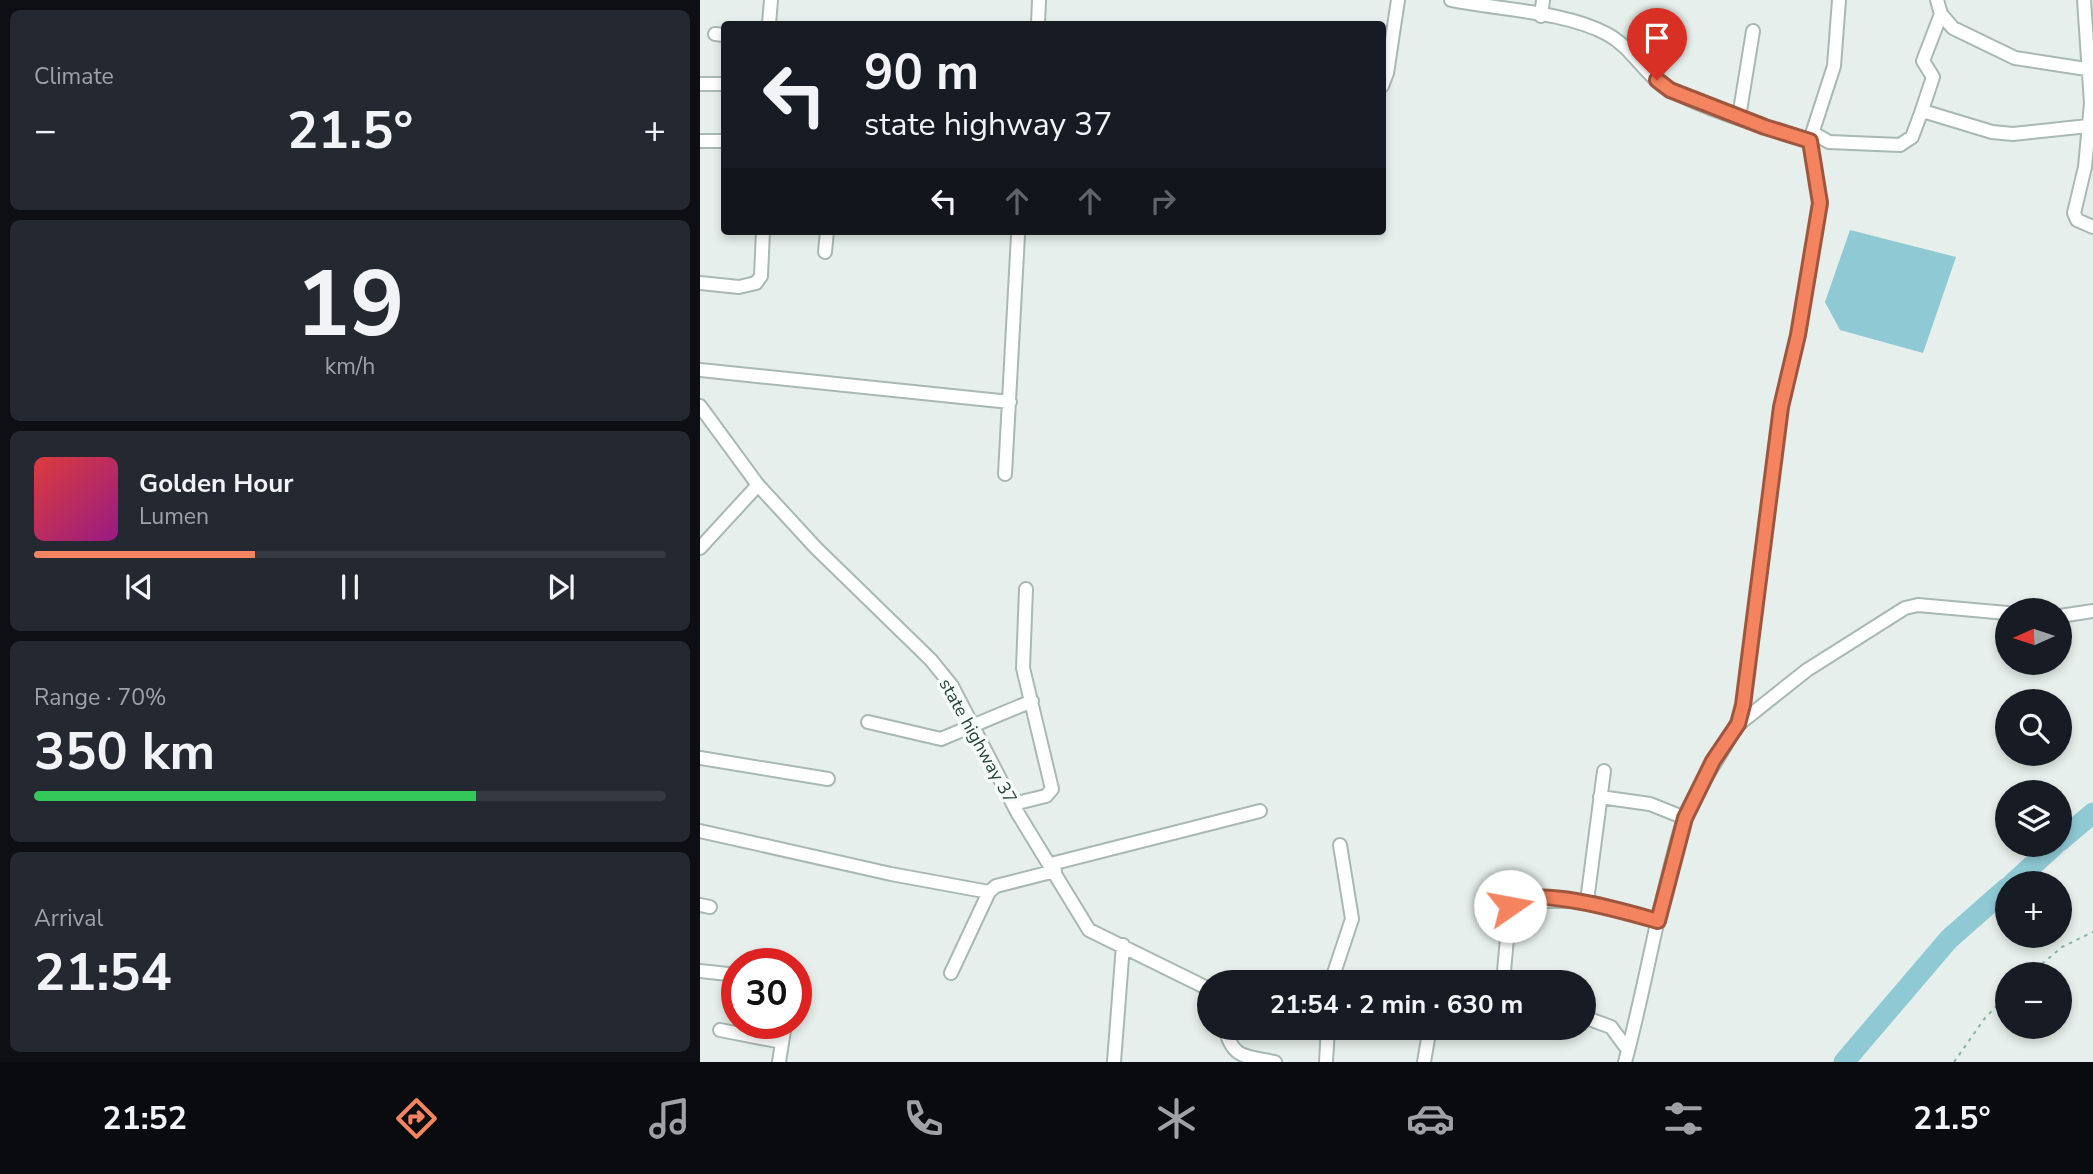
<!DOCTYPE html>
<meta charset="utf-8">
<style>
:root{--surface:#171b24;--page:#242831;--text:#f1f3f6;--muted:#9ea1a6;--line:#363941;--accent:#f4845f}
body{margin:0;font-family:"Nunito Sans",sans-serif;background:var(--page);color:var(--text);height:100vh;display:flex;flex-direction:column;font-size:26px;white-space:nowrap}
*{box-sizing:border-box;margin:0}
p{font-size:23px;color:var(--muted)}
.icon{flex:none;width:38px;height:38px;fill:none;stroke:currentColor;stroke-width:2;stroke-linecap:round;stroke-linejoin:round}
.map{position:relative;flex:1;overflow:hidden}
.details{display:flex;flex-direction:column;gap:10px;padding:10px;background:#0d0f14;width:700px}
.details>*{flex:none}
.hud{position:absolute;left:21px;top:21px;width:665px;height:214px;border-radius:7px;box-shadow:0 4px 10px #0003;background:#171b24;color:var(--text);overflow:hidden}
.needle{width:46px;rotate:267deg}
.tools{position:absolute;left:1295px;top:598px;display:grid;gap:14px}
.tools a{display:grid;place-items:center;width:77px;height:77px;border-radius:50%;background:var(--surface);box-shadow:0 4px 10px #0003;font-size:35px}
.speed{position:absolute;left:21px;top:948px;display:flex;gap:14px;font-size:35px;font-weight:700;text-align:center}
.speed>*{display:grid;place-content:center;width:91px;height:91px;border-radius:50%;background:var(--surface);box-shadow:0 4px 10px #0003;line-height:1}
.speed .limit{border:10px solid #d22;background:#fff;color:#111}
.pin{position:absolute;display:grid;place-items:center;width:60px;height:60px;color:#fff;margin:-72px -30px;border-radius:50% 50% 50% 0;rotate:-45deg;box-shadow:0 0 7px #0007}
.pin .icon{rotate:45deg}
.me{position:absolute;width:77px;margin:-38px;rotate:78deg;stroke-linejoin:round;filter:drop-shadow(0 0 5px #0008)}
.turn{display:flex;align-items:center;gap:24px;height:147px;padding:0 28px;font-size:32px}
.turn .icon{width:91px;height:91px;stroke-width:2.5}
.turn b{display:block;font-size:49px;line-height:60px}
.lanes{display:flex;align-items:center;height:66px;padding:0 28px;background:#0003;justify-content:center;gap:35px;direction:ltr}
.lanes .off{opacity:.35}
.big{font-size:52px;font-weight:700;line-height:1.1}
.details .card{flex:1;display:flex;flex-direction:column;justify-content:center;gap:10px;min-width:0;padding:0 24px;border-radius:10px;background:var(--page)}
.details .dial{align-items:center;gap:0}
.dial b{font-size:91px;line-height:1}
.song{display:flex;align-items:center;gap:21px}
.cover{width:84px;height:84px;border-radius:10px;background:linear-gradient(135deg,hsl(0 70% 55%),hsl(310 70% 35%))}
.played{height:7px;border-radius:4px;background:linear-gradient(90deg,var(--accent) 35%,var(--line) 35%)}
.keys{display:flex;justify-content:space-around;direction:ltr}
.heat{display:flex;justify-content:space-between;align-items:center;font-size:38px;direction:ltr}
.charge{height:10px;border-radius:5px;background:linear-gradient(90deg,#34c759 70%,var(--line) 0)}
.trip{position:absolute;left:497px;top:970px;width:399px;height:70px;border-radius:35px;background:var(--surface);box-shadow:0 4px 10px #0003;font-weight:700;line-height:70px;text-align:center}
.menu{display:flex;height:112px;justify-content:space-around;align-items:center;background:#090b0e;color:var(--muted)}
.menu .icon{width:49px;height:49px}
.menu .selected{color:var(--accent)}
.menu b{font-size:32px;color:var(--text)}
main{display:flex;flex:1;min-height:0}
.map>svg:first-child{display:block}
.water{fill:#8ec9d4}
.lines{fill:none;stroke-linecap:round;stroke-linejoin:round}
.river{stroke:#8ec9d4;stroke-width:21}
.minor-casing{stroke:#a8b8b2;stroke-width:16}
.path{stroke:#86b3a5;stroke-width:2;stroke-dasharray:3.5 5;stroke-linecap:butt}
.minor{stroke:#fff;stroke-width:12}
.route-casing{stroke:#9f563e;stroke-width:18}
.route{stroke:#f4845f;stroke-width:12}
.labels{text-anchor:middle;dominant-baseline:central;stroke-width:7;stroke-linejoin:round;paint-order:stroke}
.street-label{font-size:18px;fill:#24423a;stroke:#f7fbf9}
</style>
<main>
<section class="details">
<div class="card"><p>Climate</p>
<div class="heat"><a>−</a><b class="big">21.5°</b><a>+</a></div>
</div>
<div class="card dial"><b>19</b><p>km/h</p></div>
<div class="card">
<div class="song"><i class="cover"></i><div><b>Golden Hour</b><p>Lumen</p></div></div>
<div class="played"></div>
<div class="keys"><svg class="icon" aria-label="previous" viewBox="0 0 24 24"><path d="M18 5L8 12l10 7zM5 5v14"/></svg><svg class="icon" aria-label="pause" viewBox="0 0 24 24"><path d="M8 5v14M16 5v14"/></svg><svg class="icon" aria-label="next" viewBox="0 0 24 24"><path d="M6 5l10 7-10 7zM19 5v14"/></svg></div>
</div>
<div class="card"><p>Range · 70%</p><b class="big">350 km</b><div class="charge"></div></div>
<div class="card"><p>Arrival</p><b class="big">21:54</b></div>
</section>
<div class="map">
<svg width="1393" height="1062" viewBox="0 0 1393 1062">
<rect width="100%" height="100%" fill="#e6efeb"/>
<path class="water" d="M 1150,230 L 1256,257 L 1223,353 L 1140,330 L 1125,302 Z"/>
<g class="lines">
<path class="river" d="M 1360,841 L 1393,813
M 1312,884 L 1355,845
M 1144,1062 L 1249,939 L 1307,888"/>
<g class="minor-casing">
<path id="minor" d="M 751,0 C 799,10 864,11 907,34 C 932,47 945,76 970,90 C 1011,112 1065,127 1110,141 L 1120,203 L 1098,335 L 1081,407 L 1043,705 C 1033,746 994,785 981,828 C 958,905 946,985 925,1062
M 1237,0 L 1241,14 L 1253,28 L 1315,58 L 1393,70
M 1384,0 L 1391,103 L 1385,167 L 1374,213 L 1377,220 L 1393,227
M 841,16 L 843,0
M 69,24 L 71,0
M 338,24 L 339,0
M 15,34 L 24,35
M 0,84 L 24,84
M 682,86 L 687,73 L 698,0
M 1221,113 L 1233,77 L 1223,61 L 1241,14
M 1039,117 L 1053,31
M 1115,134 L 1129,142 L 1200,145 L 1212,137 L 1221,113 L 1226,112 L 1292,132 L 1313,134 L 1388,126
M 1110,140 L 1134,66 L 1139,0
M 0,141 L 24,141
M 125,252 L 127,231
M 0,283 L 39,287 L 56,283 L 61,276 L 63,231
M 0,370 L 310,402
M 0,406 L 58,485 L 116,548 L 231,660 L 252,686 L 317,812 L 389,930 L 509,989
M 305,474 L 318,235
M 0,548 L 58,485
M 1360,616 L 1393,611
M 168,722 L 241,739 L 332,701
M 1039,724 L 1107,670 L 1205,608 L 1218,605 L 1307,613
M 0,758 L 128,779
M 900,797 L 950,804 L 985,818
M 313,804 L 346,796 L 352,789 L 323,668 L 326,589
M 0,831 L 191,874 L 289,892
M 351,864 L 560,811
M 887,901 L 904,771
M 0,905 L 10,907
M 0,971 L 37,975
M 251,973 L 289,892 L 296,886 L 355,871
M 631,982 L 652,919 L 640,845
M 803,982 L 810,906 L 814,901 L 887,901 L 958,921
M 884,1017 L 911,1027 L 928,1050
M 525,1027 C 532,1060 547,1056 575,1062
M 20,1030 L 82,1042
M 79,1062 L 85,1024
M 414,1062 L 423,945
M 626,1062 L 628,1027
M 724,1062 L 730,1027"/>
</g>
<path class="path" d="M 1329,975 L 1362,947 L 1393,932
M 1254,1062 L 1285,1018 L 1307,995"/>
<use href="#minor" class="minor"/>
</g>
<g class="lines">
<g class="route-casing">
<path id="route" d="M 810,906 C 830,883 930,913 958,921 L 985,818 L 1013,761 L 1038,724 L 1043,705 L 1081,407 L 1098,335 L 1120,203 L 1110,141 L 1065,127 L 970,90 L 957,80"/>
</g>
<use href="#route" class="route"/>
</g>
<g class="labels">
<g class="street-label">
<text transform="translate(278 741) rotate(61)">state highway 37</text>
</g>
</g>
</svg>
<div class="tools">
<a><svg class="needle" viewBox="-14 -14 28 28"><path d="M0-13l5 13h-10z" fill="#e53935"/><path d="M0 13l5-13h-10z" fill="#9ea1a6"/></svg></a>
<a><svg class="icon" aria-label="search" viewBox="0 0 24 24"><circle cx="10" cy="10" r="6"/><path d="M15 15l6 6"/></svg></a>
<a><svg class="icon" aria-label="layers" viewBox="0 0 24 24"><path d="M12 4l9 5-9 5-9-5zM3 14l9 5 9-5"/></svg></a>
<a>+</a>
<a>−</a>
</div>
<div class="speed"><div class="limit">30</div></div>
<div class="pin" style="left:957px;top:80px;background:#d93025"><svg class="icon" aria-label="arrive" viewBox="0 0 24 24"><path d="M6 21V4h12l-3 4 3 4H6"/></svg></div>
<svg class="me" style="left:810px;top:906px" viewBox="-20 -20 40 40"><circle r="19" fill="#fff"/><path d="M0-13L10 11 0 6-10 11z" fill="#f4845f"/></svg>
<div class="trip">21:54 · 2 min · 630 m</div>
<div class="hud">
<div class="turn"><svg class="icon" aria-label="left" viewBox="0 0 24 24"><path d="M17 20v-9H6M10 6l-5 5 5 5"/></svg><div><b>90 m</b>state highway 37</div></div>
<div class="lanes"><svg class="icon" aria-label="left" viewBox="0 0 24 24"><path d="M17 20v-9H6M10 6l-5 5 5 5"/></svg><svg class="icon off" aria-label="ahead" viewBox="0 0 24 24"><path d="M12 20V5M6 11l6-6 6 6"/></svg><svg class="icon off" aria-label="ahead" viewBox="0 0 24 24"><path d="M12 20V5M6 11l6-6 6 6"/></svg><svg class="icon off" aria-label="right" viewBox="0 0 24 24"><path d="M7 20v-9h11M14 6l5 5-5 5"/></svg></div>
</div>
</div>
</main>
<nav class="menu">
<b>21:52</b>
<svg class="icon selected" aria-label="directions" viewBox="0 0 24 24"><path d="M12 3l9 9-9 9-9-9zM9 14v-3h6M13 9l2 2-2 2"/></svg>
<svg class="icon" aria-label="music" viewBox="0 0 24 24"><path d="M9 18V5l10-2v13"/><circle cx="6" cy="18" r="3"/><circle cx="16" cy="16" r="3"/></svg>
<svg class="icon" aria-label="phone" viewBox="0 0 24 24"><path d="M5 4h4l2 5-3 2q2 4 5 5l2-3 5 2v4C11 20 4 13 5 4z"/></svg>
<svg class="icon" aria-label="climate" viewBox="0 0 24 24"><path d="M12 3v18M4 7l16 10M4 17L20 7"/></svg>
<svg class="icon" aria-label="car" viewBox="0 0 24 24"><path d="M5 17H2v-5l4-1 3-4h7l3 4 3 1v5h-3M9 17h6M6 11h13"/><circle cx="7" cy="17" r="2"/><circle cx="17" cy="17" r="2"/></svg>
<svg class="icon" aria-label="filters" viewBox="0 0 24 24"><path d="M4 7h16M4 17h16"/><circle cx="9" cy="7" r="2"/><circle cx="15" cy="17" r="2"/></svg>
<b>21.5°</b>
</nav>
